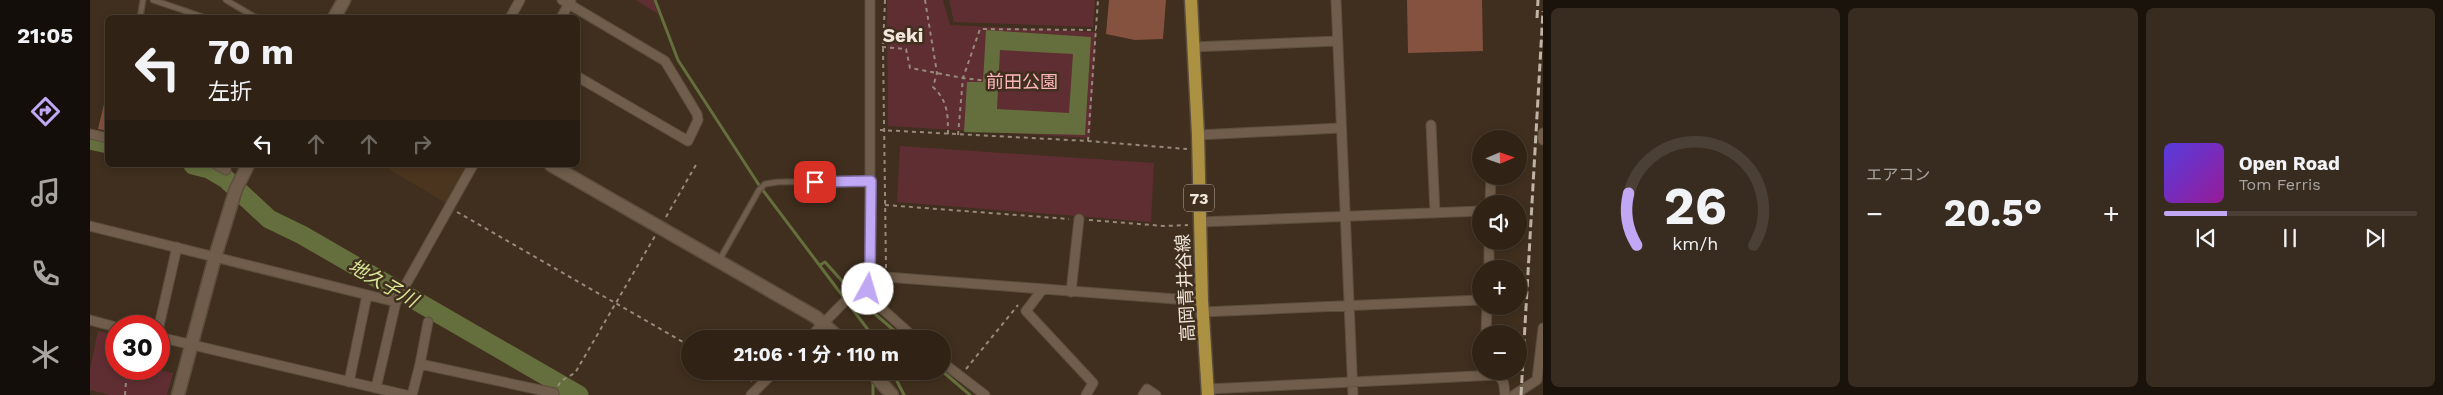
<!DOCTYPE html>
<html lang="ja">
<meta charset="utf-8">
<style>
:root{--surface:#302316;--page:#382b1f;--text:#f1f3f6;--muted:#a8a4a1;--line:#4b4035;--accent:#c0a8f4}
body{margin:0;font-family:"Work Sans","Noto Sans JP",sans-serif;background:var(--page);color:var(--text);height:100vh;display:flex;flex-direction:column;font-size:19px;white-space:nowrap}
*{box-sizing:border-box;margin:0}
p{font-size:16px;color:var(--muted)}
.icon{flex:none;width:28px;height:28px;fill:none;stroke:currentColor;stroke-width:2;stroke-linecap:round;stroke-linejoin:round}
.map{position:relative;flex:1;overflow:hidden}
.side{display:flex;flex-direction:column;gap:8px;padding:8px;background:#1a130c;width:900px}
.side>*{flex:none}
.hud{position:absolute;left:15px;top:15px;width:475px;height:152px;border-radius:8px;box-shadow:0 2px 8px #0003,0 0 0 1px var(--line);background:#302316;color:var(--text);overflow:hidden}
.needle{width:32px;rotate:88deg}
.tools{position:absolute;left:1382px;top:130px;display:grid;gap:10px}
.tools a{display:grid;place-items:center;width:55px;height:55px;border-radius:50%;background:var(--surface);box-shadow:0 2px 8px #0003,0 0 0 1px var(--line);font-size:25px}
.speed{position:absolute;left:15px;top:315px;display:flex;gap:10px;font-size:25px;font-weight:700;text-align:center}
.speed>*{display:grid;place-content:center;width:65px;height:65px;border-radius:50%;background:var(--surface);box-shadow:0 2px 8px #0003,0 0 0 1px var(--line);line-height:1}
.speed .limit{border:8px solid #d22;background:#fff;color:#111}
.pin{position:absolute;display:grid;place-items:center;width:42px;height:42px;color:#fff;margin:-21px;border-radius:10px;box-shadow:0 2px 8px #0006}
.me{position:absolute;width:55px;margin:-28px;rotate:6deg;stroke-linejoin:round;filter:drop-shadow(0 0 4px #0008)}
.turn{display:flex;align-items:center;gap:18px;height:105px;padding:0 20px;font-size:22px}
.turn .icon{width:65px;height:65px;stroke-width:2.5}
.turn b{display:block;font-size:35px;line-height:42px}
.lanes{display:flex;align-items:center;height:48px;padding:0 20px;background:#0003;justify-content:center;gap:25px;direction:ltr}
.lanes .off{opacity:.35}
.big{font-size:38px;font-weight:700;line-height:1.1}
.side .widget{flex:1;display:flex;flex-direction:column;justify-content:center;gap:8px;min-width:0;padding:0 18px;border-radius:8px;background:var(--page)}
.side .dial{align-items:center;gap:0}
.dial svg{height:130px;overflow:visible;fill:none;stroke:var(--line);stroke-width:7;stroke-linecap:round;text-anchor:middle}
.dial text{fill:var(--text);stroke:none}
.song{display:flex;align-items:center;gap:15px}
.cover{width:60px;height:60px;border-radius:8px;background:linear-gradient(135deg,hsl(250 70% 55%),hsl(300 70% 35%))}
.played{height:5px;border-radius:2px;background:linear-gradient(90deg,var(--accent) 25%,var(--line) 25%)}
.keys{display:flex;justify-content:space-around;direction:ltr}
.heat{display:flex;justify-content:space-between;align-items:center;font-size:28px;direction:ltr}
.side .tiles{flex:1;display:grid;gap:8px;grid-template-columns:repeat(3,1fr)}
.trip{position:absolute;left:591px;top:330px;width:270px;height:50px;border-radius:25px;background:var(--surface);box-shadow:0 2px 8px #0003,0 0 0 1px var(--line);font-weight:700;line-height:50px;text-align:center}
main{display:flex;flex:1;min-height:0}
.tabs{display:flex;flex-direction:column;width:90px;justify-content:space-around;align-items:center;background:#130e09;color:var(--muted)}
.tabs .icon{width:35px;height:35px}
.tabs .on{color:var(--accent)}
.tabs b{font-size:22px;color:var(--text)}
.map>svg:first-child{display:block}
.built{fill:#4b351e}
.green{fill:#5f2e32}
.water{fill:#656f3d;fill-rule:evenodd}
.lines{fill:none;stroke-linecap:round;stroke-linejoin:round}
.stream{stroke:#656f3d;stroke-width:3}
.river{stroke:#656f3d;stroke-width:19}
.building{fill:#84523f}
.lane-casing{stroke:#5b4d3d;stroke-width:7}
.street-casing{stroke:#5b4d3d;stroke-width:11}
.secondary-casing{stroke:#5b4d3d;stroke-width:15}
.primary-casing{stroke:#5b4d3d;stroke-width:15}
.path{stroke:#97897b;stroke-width:2;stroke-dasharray:4 4;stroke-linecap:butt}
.lane{stroke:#705d4b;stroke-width:4.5}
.street{stroke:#705d4b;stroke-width:9}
.secondary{stroke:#705d4b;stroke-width:12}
.primary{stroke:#ad9143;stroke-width:12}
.rail{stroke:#c0b4a7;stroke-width:3;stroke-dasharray:8 4;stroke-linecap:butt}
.route-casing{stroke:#7d6d9f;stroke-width:12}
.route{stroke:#c0a8f4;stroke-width:9}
.labels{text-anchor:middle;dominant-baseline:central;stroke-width:5;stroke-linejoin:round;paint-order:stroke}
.shield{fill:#402f1e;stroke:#bcafa2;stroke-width:1}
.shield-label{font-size:16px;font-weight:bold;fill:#f1e6db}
.park-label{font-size:18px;fill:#fdb6ba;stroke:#402f1e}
.street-label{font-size:18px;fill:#f1e6db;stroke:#402f1e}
.neighbourhood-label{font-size:19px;font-weight:bold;fill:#f1e6db;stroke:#402f1e}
.water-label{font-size:19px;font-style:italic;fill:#d7e798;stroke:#402f1e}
</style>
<main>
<nav class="tabs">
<b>21:05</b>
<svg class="icon on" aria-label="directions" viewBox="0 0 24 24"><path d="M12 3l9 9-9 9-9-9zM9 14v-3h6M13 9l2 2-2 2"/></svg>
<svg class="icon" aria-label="music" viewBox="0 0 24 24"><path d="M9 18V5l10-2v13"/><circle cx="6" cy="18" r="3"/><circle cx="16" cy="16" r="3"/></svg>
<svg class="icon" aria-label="phone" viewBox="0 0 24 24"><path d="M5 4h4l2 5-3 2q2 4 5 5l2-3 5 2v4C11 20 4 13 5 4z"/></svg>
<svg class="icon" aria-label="climate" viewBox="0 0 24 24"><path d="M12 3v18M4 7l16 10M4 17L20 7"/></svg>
</nav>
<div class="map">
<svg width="1453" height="395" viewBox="0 0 1453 395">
<rect width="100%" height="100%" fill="#402f1e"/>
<path class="built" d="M 292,165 L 377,165 L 356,203 Z"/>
<path class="green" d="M 546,0 L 563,0 L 568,14 Z
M 797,0 L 853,0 L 860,25 L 1006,32 L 1000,138 L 798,126 Z
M 859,0 L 1005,0 L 1003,27 L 864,22 Z
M 810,146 L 1064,163 L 1061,222 L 807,202 Z
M 8,331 L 26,335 L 26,369 L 57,369 L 83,373 L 77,395 L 20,395 L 0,390 L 0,369 Z"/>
<path class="water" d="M 896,30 L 1001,37 L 995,135 L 874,132 L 877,82 L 893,82 ZM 910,50 L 983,54 L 979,113 L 907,109 Z"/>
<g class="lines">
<path class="stream" d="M 565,0 L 588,60 L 669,185 L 785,339
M 730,265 L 735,262 L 770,301 L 814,339
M 802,371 L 814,395
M 852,371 L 880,395
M 783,395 L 783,379"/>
<path class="river" d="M 0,140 L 18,144
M 103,165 L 119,169 L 136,179 L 179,219 L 212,235 L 489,395"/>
</g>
<path class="building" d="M 1019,0 L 1076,0 L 1073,39 L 1045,40 L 1016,34 Z
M 1317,0 L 1392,0 L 1393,51 L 1318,53 Z
M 14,104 L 18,105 L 18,131 L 8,129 Z"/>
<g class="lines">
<g class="lane-casing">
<path id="lane" d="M 63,0 L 116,18
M 136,0 L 163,16 L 170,18
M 50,18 L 53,0
M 630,259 L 669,190 L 675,184 L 688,182 L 781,181"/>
</g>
<g class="street-casing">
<path id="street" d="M 472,0 L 575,61 L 607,114 L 608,120 L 598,141 L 488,77
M 1246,0 L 1263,395
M 420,18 L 430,0
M 471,18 L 481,0
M 1102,47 L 1248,41
M 1341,125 L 1345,213
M 1453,133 L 1453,140
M 0,134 L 18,138
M 1108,135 L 1250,128
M 127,165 L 136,170
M 1400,204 L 1401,176
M 1109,222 L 1391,211
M 0,226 L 306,302 L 383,165
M 1399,269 L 1399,241
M 776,279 L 796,277 L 1112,301
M 776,279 L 780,298 L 826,339
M 952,290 L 936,311 L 1003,383 L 996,395
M 981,292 L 989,219
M 1113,312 L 1391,300
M 0,320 L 26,327
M 69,326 L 87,247
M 1396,334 L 1397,306
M 69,337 L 316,395
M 718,339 L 764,292 L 780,270 L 780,0
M 852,362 L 895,395
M 330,364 L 338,322
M 259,382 L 277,295
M 286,388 L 306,302
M 1118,389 L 1407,375 C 1415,380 1414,387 1415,395
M 322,395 L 330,364 L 464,393
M 661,395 L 685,371
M 1053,395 L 1057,389 L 1066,395
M 1424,395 L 1447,380 L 1453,328"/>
</g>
<g class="secondary-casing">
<path id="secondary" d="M 244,18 L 254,0
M 461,165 L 726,317 L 750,339
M 781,371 L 802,395
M 88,395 L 125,257 L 146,189 L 158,165"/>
</g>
<g class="primary-casing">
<path id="primary" d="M 1101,0 L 1108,135 L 1112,301 L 1118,395"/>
</g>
<path class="path" d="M 795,0 L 793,47 L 796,268
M 835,0 L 847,73 L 843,87 C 858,101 858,115 858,135
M 792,47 L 816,49 L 820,68 L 873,78 L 906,82
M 790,130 L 998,141 L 1097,149
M 868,135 L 873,78 L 890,29 L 1006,30
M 998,141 L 1008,0
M 795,205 L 979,219
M 367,212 L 600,346
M 576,217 L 607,163
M 999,220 L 1074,226 L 1098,225
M 876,369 L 928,305
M 645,371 L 662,381
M 468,386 L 471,381 L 485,373 L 565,236
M 35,395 L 37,369"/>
<use href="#lane" class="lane"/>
<use href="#street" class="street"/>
<use href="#secondary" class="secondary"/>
<use href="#primary" class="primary"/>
<path class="rail" d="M 1447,18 L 1448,0
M 1431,395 L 1453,11"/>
</g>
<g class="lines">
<g class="route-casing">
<path id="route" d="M 725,182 L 781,181 L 780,270 L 776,279 L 778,289"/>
</g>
<use href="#route" class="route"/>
</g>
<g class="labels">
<rect class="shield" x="1094" y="184.5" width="30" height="27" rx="4"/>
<g class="shield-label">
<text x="1109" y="198">73</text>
</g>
<g class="park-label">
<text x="932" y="81">前田公園</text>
</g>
<g class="street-label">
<text transform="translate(1095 288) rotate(-93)">高岡青井谷線</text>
</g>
<g class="neighbourhood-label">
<text x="813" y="35">Seki</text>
</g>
<g class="water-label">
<text transform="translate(293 283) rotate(30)">地久子川</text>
</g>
</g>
</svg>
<div class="tools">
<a><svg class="needle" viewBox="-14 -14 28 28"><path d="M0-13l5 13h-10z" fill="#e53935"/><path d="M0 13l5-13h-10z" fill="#a8a4a1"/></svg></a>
<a><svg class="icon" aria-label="sound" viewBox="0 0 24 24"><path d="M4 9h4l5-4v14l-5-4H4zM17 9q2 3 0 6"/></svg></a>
<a>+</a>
<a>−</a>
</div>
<div class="speed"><div class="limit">30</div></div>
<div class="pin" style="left:725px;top:182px;background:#d93025"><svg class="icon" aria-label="arrive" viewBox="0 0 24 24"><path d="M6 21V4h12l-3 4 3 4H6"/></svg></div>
<svg class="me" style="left:778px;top:289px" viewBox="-20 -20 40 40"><circle r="19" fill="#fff"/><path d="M0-13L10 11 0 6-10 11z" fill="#c0a8f4"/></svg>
<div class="trip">21:06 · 1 分 · 110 m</div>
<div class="hud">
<div class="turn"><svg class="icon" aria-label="left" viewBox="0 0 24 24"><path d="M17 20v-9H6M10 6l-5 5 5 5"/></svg><div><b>70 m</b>左折</div></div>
<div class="lanes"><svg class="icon" aria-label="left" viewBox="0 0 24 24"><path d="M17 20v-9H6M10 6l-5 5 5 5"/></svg><svg class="icon off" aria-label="ahead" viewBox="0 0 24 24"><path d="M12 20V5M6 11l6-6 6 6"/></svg><svg class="icon off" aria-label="ahead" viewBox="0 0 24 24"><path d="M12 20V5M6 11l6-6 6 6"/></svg><svg class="icon off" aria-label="right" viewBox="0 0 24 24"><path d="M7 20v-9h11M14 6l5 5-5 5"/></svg></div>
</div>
</div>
<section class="side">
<div class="tiles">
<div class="widget dial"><svg viewBox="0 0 100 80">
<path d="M14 69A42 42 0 1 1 86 69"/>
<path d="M14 69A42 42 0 0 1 9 37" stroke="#c0a8f4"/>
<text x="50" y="56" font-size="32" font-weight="700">26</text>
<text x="50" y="72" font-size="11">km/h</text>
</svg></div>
<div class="widget"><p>エアコン</p>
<div class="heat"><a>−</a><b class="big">20.5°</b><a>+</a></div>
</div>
<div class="widget">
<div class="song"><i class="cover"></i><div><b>Open Road</b><p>Tom Ferris</p></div></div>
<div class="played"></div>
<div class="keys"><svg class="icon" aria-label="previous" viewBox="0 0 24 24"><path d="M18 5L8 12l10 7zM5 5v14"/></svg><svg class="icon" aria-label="pause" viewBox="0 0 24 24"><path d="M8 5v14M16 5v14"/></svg><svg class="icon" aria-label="next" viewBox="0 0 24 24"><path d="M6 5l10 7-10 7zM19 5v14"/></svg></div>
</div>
</div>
</section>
</main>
